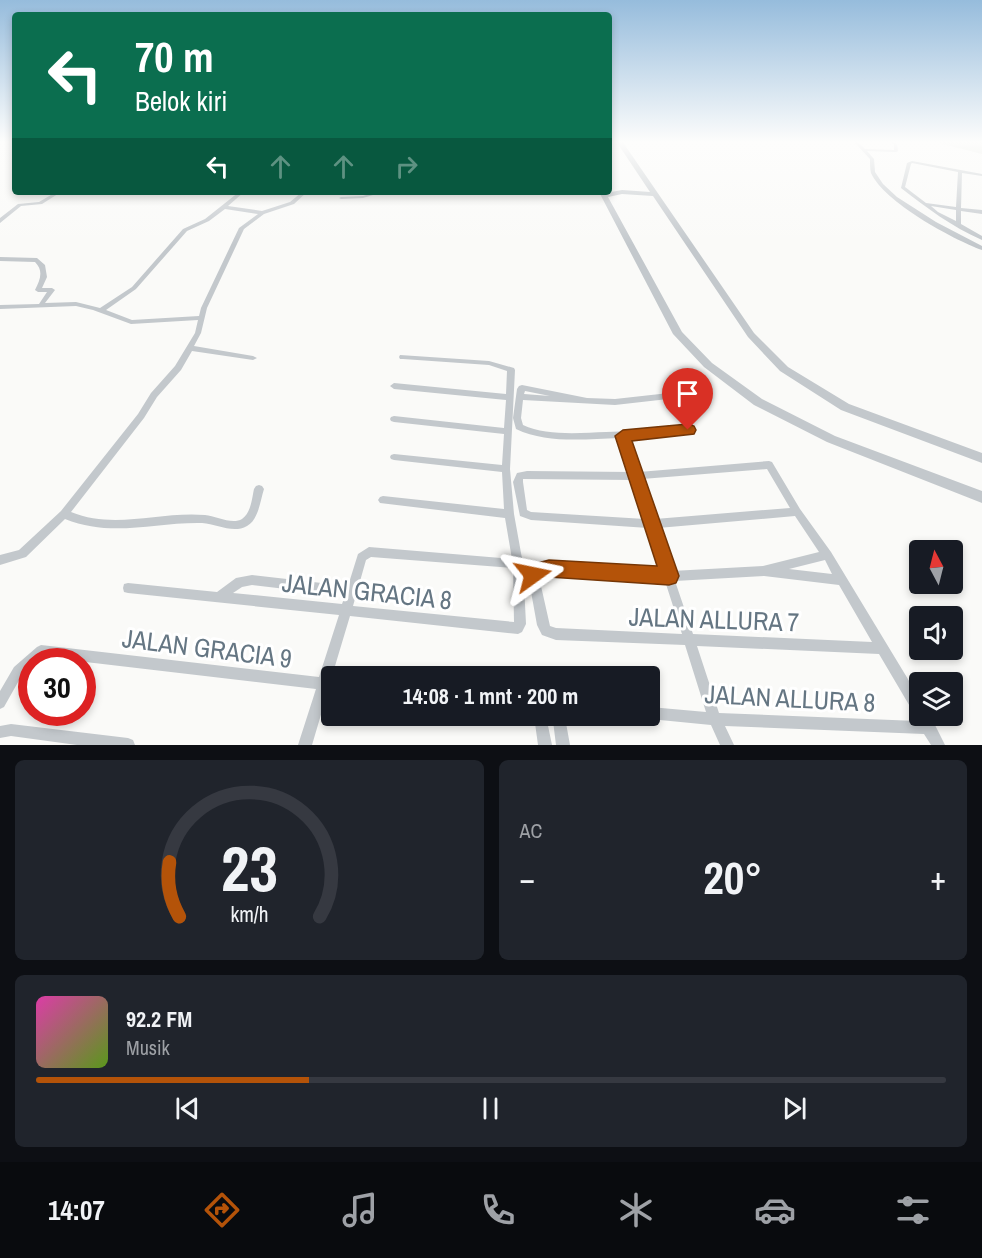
<!DOCTYPE html>
<html lang="id">
<meta charset="utf-8">
<style>
:root{--surface:#171b24;--page:#20242c;--text:#f1f3f6;--muted:#9ea1a6;--line:#363941;--accent:#b45309}
body{margin:0;font-family:"Archivo Narrow",sans-serif;background:var(--page);color:var(--text);height:100vh;display:flex;flex-direction:column;font-size:22px;white-space:nowrap}
*{box-sizing:border-box;margin:0}
p{font-size:20px;color:var(--muted)}
.icon{flex:none;width:33px;height:33px;fill:none;stroke:currentColor;stroke-width:2;stroke-linecap:round;stroke-linejoin:round}
.map{position:relative;height:745px;overflow:hidden}
.drawer{display:flex;flex-direction:column;gap:15px;padding:15px;background:#0d0f14;flex:1}
.drawer>*{flex:none}
.banner{position:absolute;left:12px;top:12px;width:600px;height:183px;border-radius:6px;box-shadow:0 3px 9px #0003;background:#0b6e4f;color:#fff;overflow:hidden}
.needle{width:39px;rotate:353deg}
.controls{position:absolute;left:909px;top:540px;display:grid;gap:12px}
.controls a{display:grid;place-items:center;width:54px;height:54px;border-radius:6px;background:var(--surface);box-shadow:0 3px 9px #0003;font-size:30px}
.speed{position:absolute;left:18px;top:648px;display:flex;gap:12px;font-size:30px;font-weight:700;text-align:center}
.speed>*{display:grid;place-content:center;width:78px;height:78px;border-radius:50%;background:var(--surface);box-shadow:0 3px 9px #0003;line-height:1}
.speed .limit{border:9px solid #d22;background:#fff;color:#111}
.pin{position:absolute;display:grid;place-items:center;width:51px;height:51px;color:#fff;margin:-62px -26px;border-radius:50% 50% 50% 0;rotate:-45deg;box-shadow:0 0 6px #0007}
.pin .icon{rotate:45deg}
.me{position:absolute;width:66px;margin:-33px;rotate:78deg;stroke-linejoin:round;filter:drop-shadow(0 0 4px #0008)}
.turn{display:flex;align-items:center;gap:21px;height:126px;padding:0 24px;font-size:27px}
.turn .icon{width:78px;height:78px;stroke-width:2.5}
.turn b{display:block;font-size:42px;line-height:51px}
.lanes{display:flex;align-items:center;height:57px;padding:0 24px;background:#0003;justify-content:center;gap:30px;direction:ltr}
.lanes .off{opacity:.35}
.big{font-size:45px;font-weight:700;line-height:1.1}
.drawer .card{flex:1;display:flex;flex-direction:column;justify-content:center;gap:9px;min-width:0;padding:0 21px;border-radius:9px;background:var(--page)}
.drawer .dial{align-items:center;gap:0}
.dial svg{height:156px;overflow:visible;fill:none;stroke:var(--line);stroke-width:7;stroke-linecap:round;text-anchor:middle}
.dial text{fill:var(--text);stroke:none}
.song{display:flex;align-items:center;gap:18px}
.cover{width:72px;height:72px;border-radius:9px;background:linear-gradient(135deg,hsl(320 70% 55%),hsl(90 70% 35%))}
.played{height:6px;border-radius:3px;background:linear-gradient(90deg,var(--accent) 30%,var(--line) 30%)}
.keys{display:flex;justify-content:space-around;direction:ltr}
.heat{display:flex;justify-content:space-between;align-items:center;font-size:33px;direction:ltr}
.drawer .tiles{flex:1;display:grid;gap:15px;grid-template-columns:1fr 1fr}
.card:last-child{grid-column:span 2}
.trip{position:absolute;left:321px;top:666px;width:339px;height:60px;border-radius:6px;background:var(--surface);box-shadow:0 3px 9px #0003;font-weight:700;line-height:60px;text-align:center}
.tabs{display:flex;height:96px;justify-content:space-around;align-items:center;background:#090b0e;color:var(--muted)}
.tabs .icon{width:42px;height:42px}
.tabs .selected{color:var(--accent)}
.tabs b{font-size:27px;color:var(--text)}
.map>svg:first-child{display:block}
.green{fill:#dadfd7}
.lines{fill:none;stroke-linecap:round;stroke-linejoin:round}
.minor{fill:#c3c8cc;fill-rule:evenodd}
.tertiary{fill:#c3c8cc;fill-rule:evenodd}
.route{fill:#b45309;stroke:#753606;stroke-width:1.5}
.labels{text-anchor:middle;dominant-baseline:central;stroke-width:6;stroke-linejoin:round;paint-order:stroke}
.near-street-label{font-size:26px;fill:#657683;stroke:#fff}
</style>
<div class="map">
<svg width="982" height="745" viewBox="0 0 982 745">
<rect width="100%" height="100%" fill="#fafaf8"/>
<path class="green" d="M 931,141 L 982,141 L 982,154 Z"/>
<g class="lines">
<path class="minor" d="M 853,141 L 857,141 L 865,149 L 894,150 L 894,145 L 888,141 L 892,141 L 897,144 L 898,151 L 896,152 L 867,151 L 874,159 L 875,172 L 883,184 L 897,197 L 936,222 L 982,246 L 982,250 C 952,239 884,202 871,173 C 870,169 870,164 870,159 Z
M 912,161 L 982,174 L 982,176 L 962,173 L 961,208 L 982,210 L 982,214 L 961,211 L 961,224 L 982,236 L 982,240 C 952,227 927,208 901,188 L 907,163 ZM 912,163 L 958,172 L 956,207 L 926,203 L 905,187 L 911,164 ZM 931,206 L 956,210 L 956,221 L 938,212 Z
M 56,192 L 61,192 L 42,204 L 21,206 L 0,223 L 0,218 L 18,204 L 39,202 Z
M 239,192 L 244,192 L 228,206 L 262,211 L 290,202 L 302,192 L 307,192 L 294,204 L 264,214 L 244,229 L 207,308 L 201,333 L 194,346 L 253,356 L 257,358 L 253,360 L 192,351 L 181,370 L 157,397 L 144,418 L 71,512 C 115,530 160,511 205,515 C 216,516 232,525 242,519 C 251,513 252,498 254,489 L 256,486 L 259,485 L 262,486 L 264,489 C 260,501 259,519 247,526 C 233,534 217,524 202,523 C 154,522 112,538 65,519 L 26,557 L 0,565 L 0,555 L 19,550 L 61,511 L 138,414 L 151,393 L 175,366 L 195,333 L 198,320 L 131,324 L 93,310 L 76,306 L 0,309 L 0,305 L 39,304 L 47,292 L 38,292 L 35,290 C 40,280 44,271 35,262 L 0,261 L 0,257 L 37,258 L 45,265 L 47,277 L 42,288 L 52,288 L 55,290 L 45,303 L 76,302 L 100,308 L 132,287 L 183,229 L 205,219 ZM 225,209 L 258,214 L 239,228 L 201,308 L 199,316 L 132,320 L 106,310 L 136,289 L 187,231 L 209,221 Z
M 376,192 L 383,192 L 363,198 L 341,199 L 339,198 L 341,197 L 363,196 Z
M 400,355 L 489,361 L 514,368 L 515,370 L 510,469 L 514,514 L 523,564 L 526,624 L 522,632 L 518,634 L 350,616 L 332,676 L 332,691 L 328,691 L 312,745 L 298,745 L 316,689 L 43,657 L 38,662 L 32,662 L 32,667 L 22,675 L 4,707 L 0,709 L 0,691 L 14,667 L 37,647 L 41,645 L 319,677 L 339,615 L 128,593 L 124,592 L 123,588 L 124,584 L 128,583 L 217,592 L 236,578 L 252,575 L 348,586 L 358,554 L 369,547 L 512,559 L 505,518 L 380,503 L 378,500 L 380,497 L 383,496 L 504,509 L 502,472 L 394,460 L 391,459 L 390,457 L 391,455 L 394,454 L 502,465 L 504,434 L 394,422 L 391,421 L 390,419 L 391,417 L 394,416 L 504,428 L 506,400 L 394,389 L 390,386 L 394,383 L 506,394 L 507,371 L 489,365 L 403,359 L 400,359 L 399,357 ZM 371,557 L 513,568 L 514,622 L 353,606 L 366,560 ZM 252,585 L 345,596 L 342,604 L 233,593 L 242,587 Z
M 522,385 L 587,398 L 615,399 L 669,393 L 681,399 L 694,427 L 692,432 L 628,438 L 639,472 L 769,461 L 772,462 L 800,509 L 831,552 L 920,699 L 920,716 L 928,716 L 934,723 L 945,745 L 931,745 L 924,734 L 725,726 L 734,745 L 720,745 L 711,725 L 650,719 L 646,717 L 645,716 L 650,716 L 650,707 L 706,712 L 685,645 L 556,640 L 542,635 L 537,625 L 528,575 L 533,567 L 549,563 L 661,570 L 648,528 L 531,520 L 520,516 L 513,482 L 517,473 L 527,471 L 630,472 L 619,438 C 586,439 547,444 516,429 L 513,418 L 517,389 L 519,386 ZM 525,391 L 550,396 L 524,394 ZM 668,399 L 675,403 L 686,427 C 659,430 633,431 606,432 C 580,433 546,436 523,425 L 521,418 L 523,400 L 615,405 ZM 767,469 L 790,508 L 655,519 L 642,479 ZM 523,479 L 633,480 L 645,519 L 531,512 L 527,510 L 523,482 ZM 795,516 L 819,552 L 763,566 L 672,571 L 658,528 ZM 825,560 L 832,574 L 789,569 ZM 549,573 L 665,581 L 682,634 L 556,628 L 550,626 L 539,577 ZM 764,576 L 839,585 L 872,642 L 693,634 L 675,581 ZM 697,646 L 879,654 L 915,715 L 917,721 L 719,713 Z
M 534,716 L 546,716 L 552,745 L 538,745 Z
M 555,716 L 569,716 L 566,723 L 570,745 L 556,745 L 553,721 Z
M 11,724 L 128,738 L 133,740 L 135,745 L 77,745 L 11,736 L 0,738 L 0,726 Z"/>
<path class="tertiary" d="M 616,141 L 622,141 L 754,333 L 788,367 L 849,404 L 982,453 L 982,463 L 841,410 L 780,371 L 748,337 L 653,196 L 622,194 L 608,197 L 682,332 L 712,363 L 762,399 L 835,436 L 982,491 L 982,503 L 827,442 L 754,405 L 704,367 L 673,334 L 599,192 L 606,193 L 622,190 L 650,192 Z"/>
</g>
<linearGradient id="sky" x2="0" y2="1"><stop stop-color="#96bcdc"/><stop offset="0.58" stop-color="#fdfdfc"/><stop offset="1" stop-color="#fdfdfc" stop-opacity="0"/></linearGradient>
<rect width="982" height="245" fill="url(#sky)"/>
<path class="route" d="M 688,424 L 694,426 L 696,430 L 694,434 L 632,441 L 679,576 L 676,583 L 669,585 L 549,577 L 533,584 L 527,582 L 524,575 L 530,565 L 549,560 L 657,566 L 615,436 L 623,430 Z"/>
<g class="labels">
<g class="near-street-label">
<text transform="translate(367 591) rotate(6)">JALAN GRACIA 8</text>
<text transform="translate(714 619) rotate(2)">JALAN ALLURA 7</text>
<text transform="translate(207 648) rotate(7)">JALAN GRACIA 9</text>
<text transform="translate(790 698) rotate(3)">JALAN ALLURA 8</text>
</g>
</g>
</svg>
<div class="controls">
<a><svg class="needle" viewBox="-14 -14 28 28"><path d="M0-13l5 13h-10z" fill="#e53935"/><path d="M0 13l5-13h-10z" fill="#9ea1a6"/></svg></a>
<a><svg class="icon" aria-label="sound" viewBox="0 0 24 24"><path d="M4 9h4l5-4v14l-5-4H4zM17 9q2 3 0 6"/></svg></a>
<a><svg class="icon" aria-label="layers" viewBox="0 0 24 24"><path d="M12 4l9 5-9 5-9-5zM3 14l9 5 9-5"/></svg></a>
</div>
<div class="speed"><div class="limit">30</div></div>
<div class="pin" style="left:688px;top:430px;background:#d93025"><svg class="icon" aria-label="arrive" viewBox="0 0 24 24"><path d="M6 21V4h12l-3 4 3 4H6"/></svg></div>
<svg class="me" style="left:533px;top:575px" viewBox="-20 -20 40 40"><path d="M0-17L14 15 0 8-14 15z" fill="#b45309" stroke="#fff" stroke-width="4"/></svg>
<div class="trip">14:08 · 1 mnt · 200 m</div>
<div class="banner">
<div class="turn"><svg class="icon" aria-label="left" viewBox="0 0 24 24"><path d="M17 20v-9H6M10 6l-5 5 5 5"/></svg><div><b>70 m</b>Belok kiri</div></div>
<div class="lanes"><svg class="icon" aria-label="left" viewBox="0 0 24 24"><path d="M17 20v-9H6M10 6l-5 5 5 5"/></svg><svg class="icon off" aria-label="ahead" viewBox="0 0 24 24"><path d="M12 20V5M6 11l6-6 6 6"/></svg><svg class="icon off" aria-label="ahead" viewBox="0 0 24 24"><path d="M12 20V5M6 11l6-6 6 6"/></svg><svg class="icon off" aria-label="right" viewBox="0 0 24 24"><path d="M7 20v-9h11M14 6l5 5-5 5"/></svg></div>
</div>
</div>
<section class="drawer">
<div class="tiles">
<div class="card dial"><svg viewBox="0 0 100 80">
<path d="M14 69A42 42 0 1 1 86 69"/>
<path d="M14 69A42 42 0 0 1 9 41" stroke="#b45309"/>
<text x="50" y="56" font-size="32" font-weight="700">23</text>
<text x="50" y="72" font-size="11">km/h</text>
</svg></div>
<div class="card"><p>AC</p>
<div class="heat"><a>−</a><b class="big">20°</b><a>+</a></div>
</div>
<div class="card">
<div class="song"><i class="cover"></i><div><b>92.2 FM</b><p>Musik</p></div></div>
<div class="played"></div>
<div class="keys"><svg class="icon" aria-label="previous" viewBox="0 0 24 24"><path d="M18 5L8 12l10 7zM5 5v14"/></svg><svg class="icon" aria-label="pause" viewBox="0 0 24 24"><path d="M8 5v14M16 5v14"/></svg><svg class="icon" aria-label="next" viewBox="0 0 24 24"><path d="M6 5l10 7-10 7zM19 5v14"/></svg></div>
</div>
</div>
</section>
<nav class="tabs">
<b>14:07</b>
<svg class="icon selected" aria-label="directions" viewBox="0 0 24 24"><path d="M12 3l9 9-9 9-9-9zM9 14v-3h6M13 9l2 2-2 2"/></svg>
<svg class="icon" aria-label="music" viewBox="0 0 24 24"><path d="M9 18V5l10-2v13"/><circle cx="6" cy="18" r="3"/><circle cx="16" cy="16" r="3"/></svg>
<svg class="icon" aria-label="phone" viewBox="0 0 24 24"><path d="M5 4h4l2 5-3 2q2 4 5 5l2-3 5 2v4C11 20 4 13 5 4z"/></svg>
<svg class="icon" aria-label="climate" viewBox="0 0 24 24"><path d="M12 3v18M4 7l16 10M4 17L20 7"/></svg>
<svg class="icon" aria-label="car" viewBox="0 0 24 24"><path d="M5 17H2v-5l4-1 3-4h7l3 4 3 1v5h-3M9 17h6M6 11h13"/><circle cx="7" cy="17" r="2"/><circle cx="17" cy="17" r="2"/></svg>
<svg class="icon" aria-label="filters" viewBox="0 0 24 24"><path d="M4 7h16M4 17h16"/><circle cx="9" cy="7" r="2"/><circle cx="15" cy="17" r="2"/></svg>
</nav>
